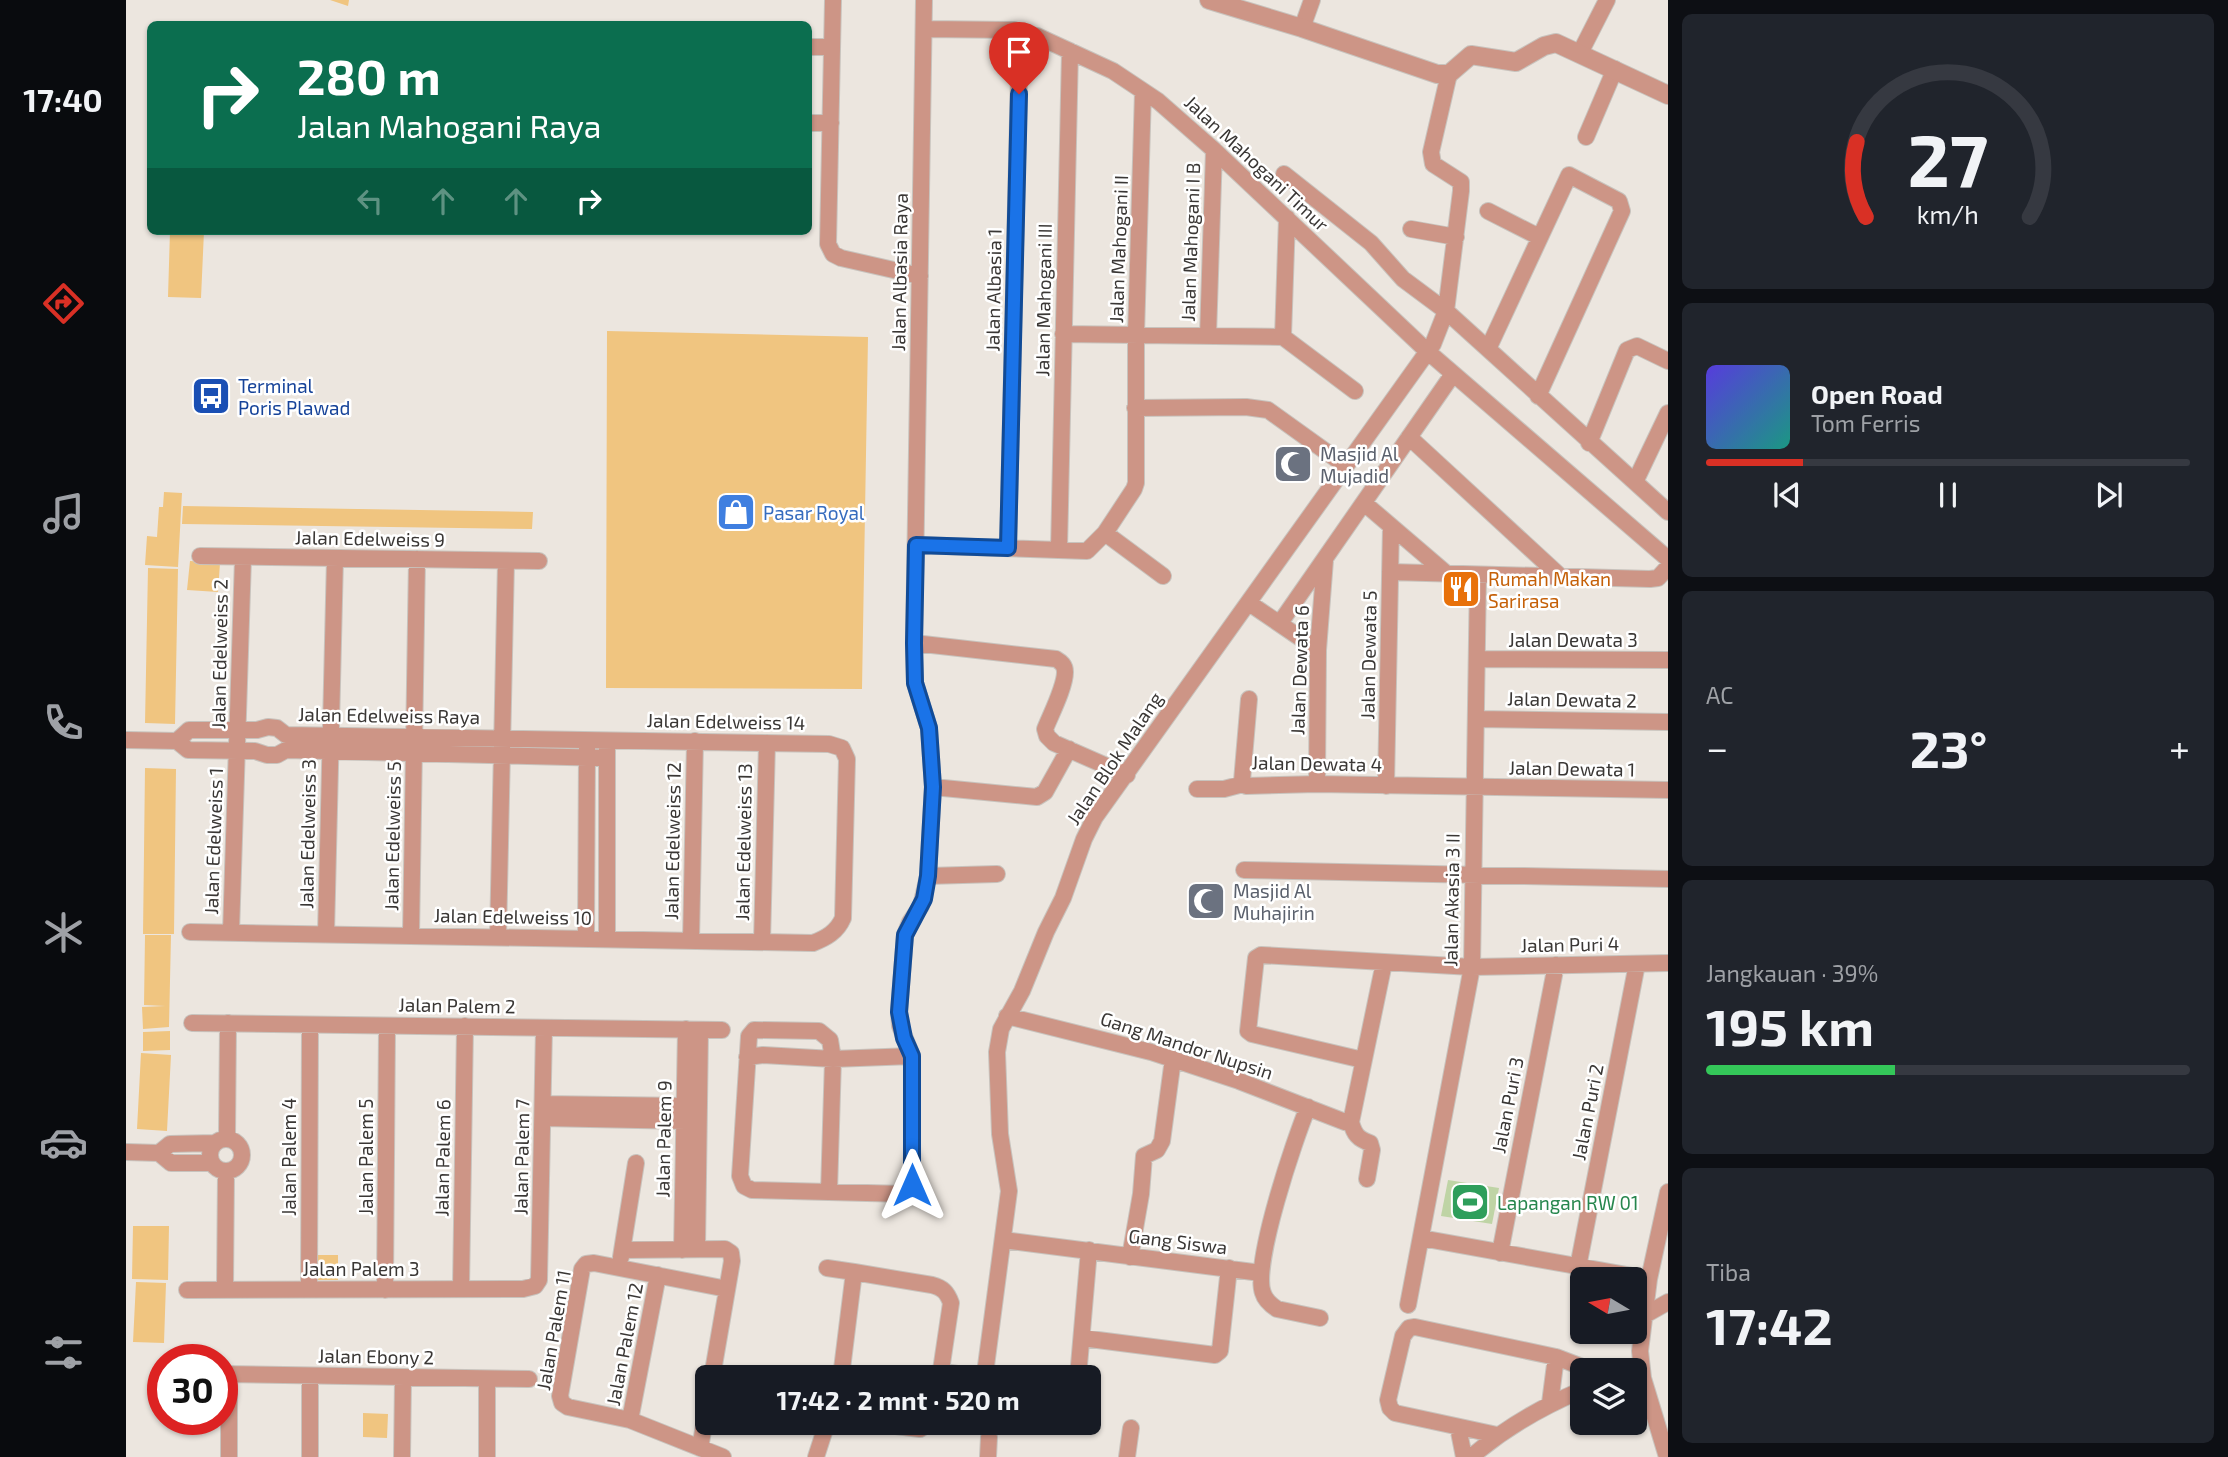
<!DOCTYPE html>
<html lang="id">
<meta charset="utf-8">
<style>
:root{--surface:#171b24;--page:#20242c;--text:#f1f3f6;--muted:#9ea1a6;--line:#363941;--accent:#d93025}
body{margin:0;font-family:"Exo 2",sans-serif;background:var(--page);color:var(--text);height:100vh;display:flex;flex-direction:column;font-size:26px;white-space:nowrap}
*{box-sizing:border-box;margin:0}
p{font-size:23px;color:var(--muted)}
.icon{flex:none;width:38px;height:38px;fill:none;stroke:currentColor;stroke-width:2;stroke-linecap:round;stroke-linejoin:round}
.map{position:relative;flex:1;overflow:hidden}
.panel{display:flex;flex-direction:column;gap:14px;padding:14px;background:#0d0f14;width:560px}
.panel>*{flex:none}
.hud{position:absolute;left:21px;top:21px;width:665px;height:214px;border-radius:10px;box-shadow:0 2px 5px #0004;background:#0b6e4f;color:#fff;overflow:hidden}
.needle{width:46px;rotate:280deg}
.buttons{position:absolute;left:1444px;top:1267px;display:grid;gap:14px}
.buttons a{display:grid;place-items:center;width:77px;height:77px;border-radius:10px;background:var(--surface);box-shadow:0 2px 5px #0004;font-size:35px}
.speed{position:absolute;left:21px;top:1344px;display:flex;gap:14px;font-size:35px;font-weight:700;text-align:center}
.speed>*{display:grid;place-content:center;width:91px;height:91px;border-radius:50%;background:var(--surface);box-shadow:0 2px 5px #0004;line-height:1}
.speed .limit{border:10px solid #d22;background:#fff;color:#111}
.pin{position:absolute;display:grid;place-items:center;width:60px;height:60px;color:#fff;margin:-72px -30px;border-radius:50% 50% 50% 0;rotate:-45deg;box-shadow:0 0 7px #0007}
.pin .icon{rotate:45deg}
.me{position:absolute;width:77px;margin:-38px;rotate:0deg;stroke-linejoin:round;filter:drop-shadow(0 0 5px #0008)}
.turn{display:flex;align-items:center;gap:24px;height:147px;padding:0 35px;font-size:32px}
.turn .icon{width:91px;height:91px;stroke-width:2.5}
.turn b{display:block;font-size:49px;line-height:60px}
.lanes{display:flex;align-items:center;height:66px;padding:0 35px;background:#0003;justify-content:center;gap:35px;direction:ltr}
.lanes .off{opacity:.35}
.big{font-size:52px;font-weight:700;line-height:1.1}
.panel .card{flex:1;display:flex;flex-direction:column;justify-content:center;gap:10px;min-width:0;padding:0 24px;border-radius:10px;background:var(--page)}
.panel .dial{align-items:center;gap:0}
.dial svg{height:182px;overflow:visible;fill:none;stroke:var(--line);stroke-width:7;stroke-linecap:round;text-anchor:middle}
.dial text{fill:var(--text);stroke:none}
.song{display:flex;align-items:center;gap:21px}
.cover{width:84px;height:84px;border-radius:10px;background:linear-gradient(135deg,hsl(250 70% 55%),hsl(170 70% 35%))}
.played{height:7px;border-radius:4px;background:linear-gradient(90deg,var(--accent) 20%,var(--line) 20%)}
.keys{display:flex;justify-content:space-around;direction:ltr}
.heat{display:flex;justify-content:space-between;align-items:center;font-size:38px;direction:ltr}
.charge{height:10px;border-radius:5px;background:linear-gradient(90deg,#34c759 39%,var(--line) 0)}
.trip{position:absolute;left:569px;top:1365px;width:406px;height:70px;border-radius:10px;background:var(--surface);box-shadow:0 2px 5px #0004;font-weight:700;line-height:70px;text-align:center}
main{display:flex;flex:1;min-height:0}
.tabs{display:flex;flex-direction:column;width:126px;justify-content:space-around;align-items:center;background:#090b0e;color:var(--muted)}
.tabs .icon{width:49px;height:49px}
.tabs .active{color:var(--accent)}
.tabs b{font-size:32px;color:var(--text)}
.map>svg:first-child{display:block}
.green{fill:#bfd4a5}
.building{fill:#f0c580}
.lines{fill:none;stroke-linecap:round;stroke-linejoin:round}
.minor-casing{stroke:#c8c3bd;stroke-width:18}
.tertiary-casing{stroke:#c8c3bd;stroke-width:20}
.minor{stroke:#cd9586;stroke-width:16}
.tertiary{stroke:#cd9586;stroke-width:18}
.route-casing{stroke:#114b97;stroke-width:18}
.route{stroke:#1a73e8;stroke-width:12}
.labels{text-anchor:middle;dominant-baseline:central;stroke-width:5;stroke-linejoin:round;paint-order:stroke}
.street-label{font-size:19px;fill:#3a3735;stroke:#fff}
.transit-label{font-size:19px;fill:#164399;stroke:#fff;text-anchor:start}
.worship-label{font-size:19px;fill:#5b616d;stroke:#fff;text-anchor:start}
.shop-label{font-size:19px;fill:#366cbe;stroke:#fff;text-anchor:start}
.food-label{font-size:19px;fill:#c56008;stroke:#fff;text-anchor:start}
.leisure-label{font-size:19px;fill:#27864d;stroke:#fff;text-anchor:start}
</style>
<main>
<nav class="tabs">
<b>17:40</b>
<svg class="icon active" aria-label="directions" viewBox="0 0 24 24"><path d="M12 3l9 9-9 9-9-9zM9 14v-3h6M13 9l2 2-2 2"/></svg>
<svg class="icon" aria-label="music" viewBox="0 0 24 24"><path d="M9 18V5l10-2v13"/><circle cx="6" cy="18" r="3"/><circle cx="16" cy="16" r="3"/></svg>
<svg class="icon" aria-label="phone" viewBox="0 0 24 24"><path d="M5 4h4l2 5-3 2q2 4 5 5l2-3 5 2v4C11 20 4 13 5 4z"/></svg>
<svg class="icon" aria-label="climate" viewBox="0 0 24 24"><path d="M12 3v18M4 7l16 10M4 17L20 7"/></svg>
<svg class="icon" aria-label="car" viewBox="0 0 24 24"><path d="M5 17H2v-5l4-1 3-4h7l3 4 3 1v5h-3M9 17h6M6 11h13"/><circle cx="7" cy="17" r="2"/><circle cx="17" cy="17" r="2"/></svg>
<svg class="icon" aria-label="filters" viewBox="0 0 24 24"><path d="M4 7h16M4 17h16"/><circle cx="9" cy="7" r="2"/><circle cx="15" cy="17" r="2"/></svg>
</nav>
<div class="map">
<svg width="1542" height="1457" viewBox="0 0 1542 1457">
<rect width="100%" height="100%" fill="#ece6df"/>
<path class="green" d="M 1322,1180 L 1373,1188 L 1366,1224 L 1315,1216 Z"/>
<path class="building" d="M 204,0 L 223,0 L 222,6 Z
M 44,231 L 78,231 L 75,298 L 42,297 Z
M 481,331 L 742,337 L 736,689 L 480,688 Z
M 38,492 L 56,493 L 52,567 L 19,565 L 21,536 L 31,537 L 33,507 L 37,507 Z
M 57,506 L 407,512 L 406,529 L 56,524 Z
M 64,561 L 94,563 L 92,592 L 61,590 Z
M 22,568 L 52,569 L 49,724 L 19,723 Z
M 19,768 L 50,769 L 48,934 L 17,934 Z
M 19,935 L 45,935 L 43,1027 L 17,1029 L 16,1007 L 39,1006 L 18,1005 Z
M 44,1031 L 44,1050 L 17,1051 L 17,1032 Z
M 15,1053 L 45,1055 L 41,1131 L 11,1129 Z
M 7,1226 L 43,1226 L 42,1280 L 6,1279 Z
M 190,1255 L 212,1255 L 212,1280 L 189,1280 Z
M 10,1282 L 40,1283 L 38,1343 L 7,1342 Z
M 237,1413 L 262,1414 L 261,1438 L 237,1437 Z"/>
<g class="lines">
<g class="minor-casing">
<path id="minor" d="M 707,0 L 702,244 L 707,254 L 715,258 L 794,276
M 1176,28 L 1186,0
M 798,29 L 888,30 L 894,34 L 882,548
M 911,36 L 987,71 L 1032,101 L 1088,150 L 1301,351 L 1542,559
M 682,47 L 706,47
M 1454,53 L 1481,0
M 682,123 L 705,123
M 1460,137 L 1489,69
M 1158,174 L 1245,243 L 1277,279 L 1320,311 L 1542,512
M 1362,211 L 1413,237
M 1285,229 L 1330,237
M 937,334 L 1157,337 L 1229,391
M 1082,336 L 1088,150
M 1157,337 L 1161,218
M 1362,349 L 1443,175 L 1493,201 L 1496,211 L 1412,396
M 1009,408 L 1120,407 L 1142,410 L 1220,466
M 1283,437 L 1435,577
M 1463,443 L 1501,350 L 1511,346 L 1542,361
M 1509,482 L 1542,413
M 1238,503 L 1321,574
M 979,533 L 1037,576
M 790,545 L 961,551 L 979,533 L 1008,489 L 1010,483 L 1010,335 L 1017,91
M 933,550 L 944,51
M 74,556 L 413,561
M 1264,572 L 1524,579 L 1532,578 L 1542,567
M 1123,603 L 1192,650
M 1154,623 L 1327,374
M 788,643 L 930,659 C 935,662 939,665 939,672 C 939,687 925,714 919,729 L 921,736 L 928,743 L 1001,775
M 1351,659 L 1542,660
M 1123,699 L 1116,781 L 1120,786 L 1191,784 L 1542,790
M 1350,719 L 1542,722
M 0,740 L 51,741 L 62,750 L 129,751 L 141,755 L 151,755 L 160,750 L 481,758
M 51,741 L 63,730 L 131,730 L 142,727 L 151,728 L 160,735 L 703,744 L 716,748 L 721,759 L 717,918 C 711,932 700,938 687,943 L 64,932
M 481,749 L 481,939
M 1191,784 L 1192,650 L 1199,560
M 1260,786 L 1265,526
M 807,787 L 911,797 L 919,792 L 943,749
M 1071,789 L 1098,789 L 1117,784
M 1118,870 L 1542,879
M 802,876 L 871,874
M 105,932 L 117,558
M 200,934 L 209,558
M 285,935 L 291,559
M 372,937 L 380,561
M 460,939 L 461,748
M 565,941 L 569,741
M 636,942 L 641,743
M 881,1016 L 1025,1052 L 1113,1081 L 1219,1122 L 1225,1122
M 66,1023 L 596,1030
M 621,1057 L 637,1055 L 707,1059 L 786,1056
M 1237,1060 L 1126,1034 L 1122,1031 L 1130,958 L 1135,955 L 1346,967 L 1542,963
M 417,1104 L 559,1106
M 1182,1107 C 1169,1138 1126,1265 1137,1293 C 1139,1300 1145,1305 1151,1309 L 1194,1318
M 417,1118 L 559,1121
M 101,1139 L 102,1023
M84 1155a16 16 0 1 1 32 0a16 16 0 1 1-32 0Z
M 0,1152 L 33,1153 L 45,1163 L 86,1163
M 33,1153 L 44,1144 L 89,1143
M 1241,1179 L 1246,1150 L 1244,1143 C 1232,1139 1228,1134 1225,1122 L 1258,963
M 703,1192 L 707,1059 L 704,1040 L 693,1031 L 628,1030 L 623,1036 L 614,1176 L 618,1186 L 626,1190 L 779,1194 L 785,1189 L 786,1181 L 786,1056 L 774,1026 L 773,1012 L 779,935 L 784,922 L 795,906 L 802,876 L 807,787 L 803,728 L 789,683 L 788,643 L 798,0
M 1295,1238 L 1523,1279
M 877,1240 L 1135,1273
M 571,1249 L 574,1030
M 497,1250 L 599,1249 L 605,1253 L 606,1261 L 586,1377
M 556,1250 L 560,1029
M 1374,1253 L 1430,965
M 495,1257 L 510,1163
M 1004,1257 L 1015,1194 L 1018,1156 L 1031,1150 L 1036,1141 L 1047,1059
M 1452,1267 L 1511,964
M 701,1268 L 728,1272 L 715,1377
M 728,1272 L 806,1285 C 817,1288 821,1292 825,1303 L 814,1377
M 183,1289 L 184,1025
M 335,1289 L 339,1026
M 61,1290 L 397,1289 L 409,1286 L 413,1280 L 418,1028
M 99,1290 L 100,1171
M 259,1290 L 261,1026
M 1282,1305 L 1346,967 L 1352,575
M 1519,1315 L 1542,1302
M 956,1338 L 1089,1355 L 1094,1351 L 1103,1268
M 858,1372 L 876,1377
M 96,1374 L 403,1379
M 817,1377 L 824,1373 L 853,1377 L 858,1372 L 860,1366 L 883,1191 L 874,1134 L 871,1052 L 875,1029 L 896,991 L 920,932 L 937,898 L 958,839 L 969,817 L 1307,344 L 1320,311 L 1335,191 L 1335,182 L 1307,164 L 1305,152 L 1323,74
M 952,1377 L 963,1250
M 1424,1403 L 1430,1357
M 504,1420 L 532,1275
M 746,1423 L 794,1429 L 803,1423
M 1332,1427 L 1338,1457
M 1371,1435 L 1269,1413 L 1264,1408 L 1262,1400 L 1277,1336 L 1283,1328 L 1289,1327 L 1430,1357 L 1464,1370
M 574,1448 L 581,1408
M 103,1457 L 103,1374
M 184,1457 L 184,1376
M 276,1457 L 277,1378
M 361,1457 L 361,1379
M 597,1457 L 504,1420 L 442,1407 L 436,1403 L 434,1396 L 456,1269 L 460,1264 L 468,1263 L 601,1289
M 690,1457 L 701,1423
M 862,1457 L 863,1437
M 1001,1457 L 1005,1428
M 1345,1457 C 1379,1428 1415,1407 1456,1390
M 1541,1457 L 1517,1378 L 1514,1351 L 1523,1279 L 1542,1192"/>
</g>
<g class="tertiary-casing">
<path id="tertiary" d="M 1083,0 L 1176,28 L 1311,74 L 1323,74 L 1345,55 L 1390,62 L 1418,46 L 1430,43 L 1542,95"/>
</g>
<use href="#minor" class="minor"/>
<use href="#tertiary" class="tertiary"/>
</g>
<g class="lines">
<g class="route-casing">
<path id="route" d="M 786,1185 L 786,1056 L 778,1038 L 773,1012 L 779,935 L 798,899 L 802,876 L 807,787 L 803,728 L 789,683 L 788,643 L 790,545 L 882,548 L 893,94"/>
</g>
<use href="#route" class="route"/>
</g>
<defs>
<g id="bus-square" transform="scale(2.0125)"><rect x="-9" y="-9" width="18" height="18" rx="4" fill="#1a4fb4" stroke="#fff"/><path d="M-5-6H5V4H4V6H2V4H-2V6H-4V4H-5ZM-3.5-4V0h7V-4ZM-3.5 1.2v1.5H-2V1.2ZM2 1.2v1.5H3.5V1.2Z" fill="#fff"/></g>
<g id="mosque-square" transform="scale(2.0125)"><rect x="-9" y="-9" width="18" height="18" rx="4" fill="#6b7280" stroke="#fff"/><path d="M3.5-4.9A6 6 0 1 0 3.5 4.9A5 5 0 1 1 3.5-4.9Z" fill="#fff"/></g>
<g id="shop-square" transform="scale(2.0125)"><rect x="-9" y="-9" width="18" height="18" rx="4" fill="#3f7fe0" stroke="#fff"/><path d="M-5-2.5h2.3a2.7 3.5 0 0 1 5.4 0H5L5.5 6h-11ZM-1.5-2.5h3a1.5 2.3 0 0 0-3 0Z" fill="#fff"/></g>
<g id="restaurant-square" transform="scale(2.0125)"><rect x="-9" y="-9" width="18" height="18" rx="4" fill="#e8710a" stroke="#fff"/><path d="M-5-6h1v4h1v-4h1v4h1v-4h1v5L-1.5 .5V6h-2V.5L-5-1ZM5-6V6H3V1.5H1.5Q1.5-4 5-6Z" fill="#fff"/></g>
<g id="stadium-square" transform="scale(2.0125)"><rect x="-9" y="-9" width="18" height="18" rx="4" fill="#2e9e5b" stroke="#fff"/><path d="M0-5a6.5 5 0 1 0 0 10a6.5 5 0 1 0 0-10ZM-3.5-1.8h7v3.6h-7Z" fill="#fff"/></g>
</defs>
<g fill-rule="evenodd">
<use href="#bus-square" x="85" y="396"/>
<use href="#mosque-square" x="1167" y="464"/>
<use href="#shop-square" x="610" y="512"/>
<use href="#restaurant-square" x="1335" y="589"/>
<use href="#mosque-square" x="1080" y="901"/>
<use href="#stadium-square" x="1344" y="1202"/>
</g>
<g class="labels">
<g class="street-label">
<text transform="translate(1131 163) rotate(43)">Jalan Mahogani Timur</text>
<text transform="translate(1064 242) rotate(-88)">Jalan Mahogani I B</text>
<text transform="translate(992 249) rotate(-88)">Jalan Mahogani II</text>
<text transform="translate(773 272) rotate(-89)">Jalan Albasia Raya</text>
<text transform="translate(867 290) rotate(-89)">Jalan Albasia 1</text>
<text transform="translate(917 300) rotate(-89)">Jalan Mahogani III</text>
<text transform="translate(244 538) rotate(1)">Jalan Edelweiss 9</text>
<text x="1447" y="639">Jalan Dewata 3</text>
<text transform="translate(93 654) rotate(-89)">Jalan Edelweiss 2</text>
<text transform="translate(1242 655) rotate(-89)">Jalan Dewata 5</text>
<text transform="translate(1173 670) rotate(-88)">Jalan Dewata 6</text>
<text transform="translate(1446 699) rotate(1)">Jalan Dewata 2</text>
<text transform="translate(263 715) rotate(1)">Jalan Edelweiss Raya</text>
<text transform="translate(600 721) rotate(1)">Jalan Edelweiss 14</text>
<text transform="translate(988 758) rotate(-56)">Jalan Blok Malang</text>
<text transform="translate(1191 763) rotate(1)">Jalan Dewata 4</text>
<text transform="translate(1446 768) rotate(1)">Jalan Dewata 1</text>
<text transform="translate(181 834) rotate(-89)">Jalan Edelweiss 3</text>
<text transform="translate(266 836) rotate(-89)">Jalan Edelweiss 5</text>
<text transform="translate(87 841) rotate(-88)">Jalan Edelweiss 1</text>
<text transform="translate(546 841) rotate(-89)">Jalan Edelweiss 12</text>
<text transform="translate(617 842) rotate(-89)">Jalan Edelweiss 13</text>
<text transform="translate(1325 900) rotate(-89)">Jalan Akasia 3 II</text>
<text transform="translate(387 916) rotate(1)">Jalan Edelweiss 10</text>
<text transform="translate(1444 944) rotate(-1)">Jalan Puri 4</text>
<text transform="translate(331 1005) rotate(1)">Jalan Palem 2</text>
<text transform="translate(1061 1045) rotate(18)">Gang Mandor Nupsin</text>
<text transform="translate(1381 1105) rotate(-79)">Jalan Puri 3</text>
<text transform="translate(1461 1112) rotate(-79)">Jalan Puri 2</text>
<text transform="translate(537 1139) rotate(-89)">Jalan Palem 9</text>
<text transform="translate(162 1157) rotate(-90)">Jalan Palem 4</text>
<text transform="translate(239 1157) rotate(-90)">Jalan Palem 5</text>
<text transform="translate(395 1157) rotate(-89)">Jalan Palem 7</text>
<text transform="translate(316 1158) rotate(-89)">Jalan Palem 6</text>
<text transform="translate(1052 1241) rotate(7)">Gang Siswa</text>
<text x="235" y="1268">Jalan Palem 3</text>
<text transform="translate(427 1330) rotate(-80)">Jalan Palem 11</text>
<text transform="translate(498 1344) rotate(-79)">Jalan Palem 12</text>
<text transform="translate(250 1356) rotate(1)">Jalan Ebony 2</text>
</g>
<g class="transit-label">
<text x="112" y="385">Terminal<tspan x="112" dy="22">Poris Plawad</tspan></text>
</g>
<g class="worship-label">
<text x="1194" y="453">Masjid Al<tspan x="1194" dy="22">Mujadid</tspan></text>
<text x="1107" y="890">Masjid Al<tspan x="1107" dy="22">Muhajirin</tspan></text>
</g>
<g class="shop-label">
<text x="637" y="512">Pasar Royal</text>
</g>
<g class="food-label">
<text x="1362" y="578">Rumah Makan<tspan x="1362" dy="22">Sarirasa</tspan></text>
</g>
<g class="leisure-label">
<text x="1371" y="1202">Lapangan RW 01</text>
</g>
</g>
</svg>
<div class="buttons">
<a><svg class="needle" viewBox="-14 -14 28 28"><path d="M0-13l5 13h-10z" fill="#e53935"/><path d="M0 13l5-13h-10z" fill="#9ea1a6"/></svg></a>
<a><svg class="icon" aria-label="layers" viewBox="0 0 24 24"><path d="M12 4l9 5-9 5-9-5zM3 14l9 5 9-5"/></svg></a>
</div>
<div class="speed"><div class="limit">30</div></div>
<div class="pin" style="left:893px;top:94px;background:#d93025"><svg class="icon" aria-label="arrive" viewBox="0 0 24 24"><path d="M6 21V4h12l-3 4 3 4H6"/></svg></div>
<svg class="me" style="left:786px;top:1185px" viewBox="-20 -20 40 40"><path d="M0-17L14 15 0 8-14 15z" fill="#1a73e8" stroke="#fff" stroke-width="4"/></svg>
<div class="trip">17:42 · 2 mnt · 520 m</div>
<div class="hud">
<div class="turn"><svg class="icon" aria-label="right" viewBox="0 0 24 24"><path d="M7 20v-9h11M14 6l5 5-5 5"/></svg><div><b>280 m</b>Jalan Mahogani Raya</div></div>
<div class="lanes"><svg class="icon off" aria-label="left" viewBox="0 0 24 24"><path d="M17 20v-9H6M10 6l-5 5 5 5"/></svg><svg class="icon off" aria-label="ahead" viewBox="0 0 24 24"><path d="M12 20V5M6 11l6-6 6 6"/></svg><svg class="icon off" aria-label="ahead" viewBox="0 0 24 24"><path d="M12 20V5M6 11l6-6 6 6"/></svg><svg class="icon" aria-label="right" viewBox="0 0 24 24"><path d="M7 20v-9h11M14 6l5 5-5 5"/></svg></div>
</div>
</div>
<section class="panel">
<div class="card dial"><svg viewBox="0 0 100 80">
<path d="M14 69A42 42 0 1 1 86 69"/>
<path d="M14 69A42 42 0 0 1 10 36" stroke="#d93025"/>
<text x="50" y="56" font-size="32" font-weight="700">27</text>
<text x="50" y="72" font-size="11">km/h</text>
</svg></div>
<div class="card">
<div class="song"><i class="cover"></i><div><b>Open Road</b><p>Tom Ferris</p></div></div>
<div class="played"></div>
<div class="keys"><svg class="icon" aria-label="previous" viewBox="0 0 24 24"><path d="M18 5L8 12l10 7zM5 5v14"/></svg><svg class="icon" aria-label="pause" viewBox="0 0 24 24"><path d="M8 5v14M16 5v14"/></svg><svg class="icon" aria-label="next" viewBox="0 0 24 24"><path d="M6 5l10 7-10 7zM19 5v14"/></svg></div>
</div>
<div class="card"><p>AC</p>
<div class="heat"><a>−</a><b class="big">23°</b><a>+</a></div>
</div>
<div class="card"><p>Jangkauan · 39%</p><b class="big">195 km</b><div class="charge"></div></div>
<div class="card"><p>Tiba</p><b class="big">17:42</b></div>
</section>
</main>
